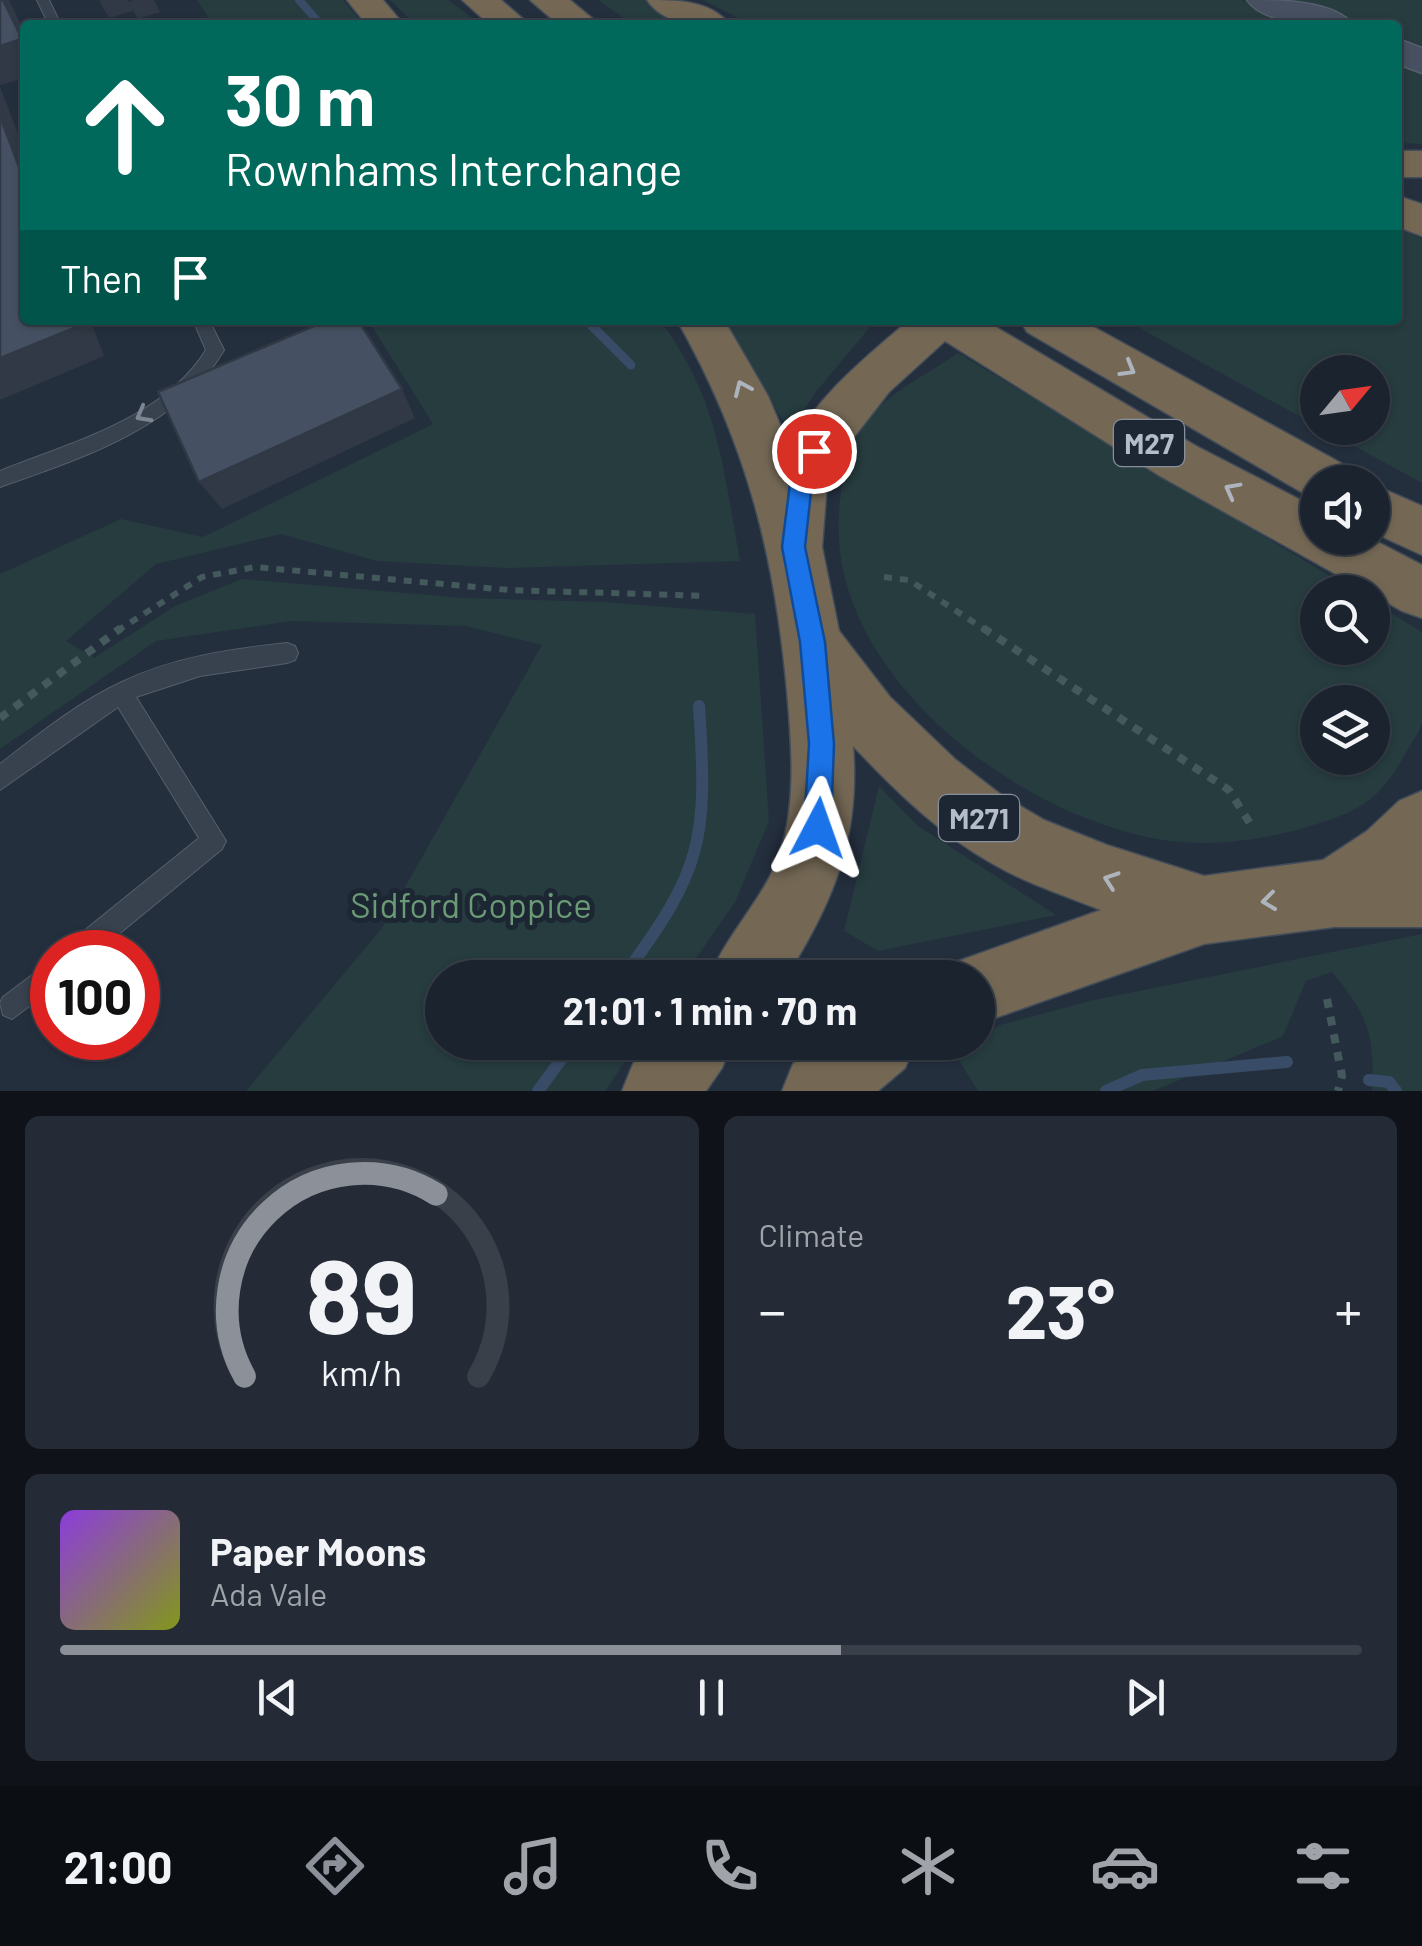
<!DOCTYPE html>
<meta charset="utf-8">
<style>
:root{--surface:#1b232e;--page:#242b36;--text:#f1f3f6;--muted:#a0a4aa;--line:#39404a;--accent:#8c9099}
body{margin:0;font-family:Barlow,sans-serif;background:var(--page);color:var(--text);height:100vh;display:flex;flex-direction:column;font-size:38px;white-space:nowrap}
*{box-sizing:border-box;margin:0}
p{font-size:32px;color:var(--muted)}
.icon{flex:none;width:55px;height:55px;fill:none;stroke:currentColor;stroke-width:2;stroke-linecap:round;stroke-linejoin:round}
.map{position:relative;height:1091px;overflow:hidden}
.sheet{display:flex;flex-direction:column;gap:25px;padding:25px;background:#0f1319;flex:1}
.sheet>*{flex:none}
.banner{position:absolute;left:20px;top:20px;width:1382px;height:305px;border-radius:10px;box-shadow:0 2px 8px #0004,0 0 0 2px var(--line);background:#00695c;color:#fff;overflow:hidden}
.needle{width:65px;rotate:61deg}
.buttons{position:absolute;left:1300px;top:355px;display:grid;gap:20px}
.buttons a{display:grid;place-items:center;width:90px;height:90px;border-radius:50%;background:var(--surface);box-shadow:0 2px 8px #0004,0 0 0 2px var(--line);font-size:50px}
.speed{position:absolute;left:30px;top:930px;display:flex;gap:20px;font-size:50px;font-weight:700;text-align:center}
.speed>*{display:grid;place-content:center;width:130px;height:130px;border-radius:50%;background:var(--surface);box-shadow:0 2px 8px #0004,0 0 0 2px var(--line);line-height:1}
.speed .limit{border:15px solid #d22;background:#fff;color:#111}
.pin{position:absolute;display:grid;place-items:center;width:85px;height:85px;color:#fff;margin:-42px;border:5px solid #fff;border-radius:50%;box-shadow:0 2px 10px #0007}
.me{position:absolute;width:110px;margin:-55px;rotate:4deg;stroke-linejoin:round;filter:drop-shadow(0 0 8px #0008)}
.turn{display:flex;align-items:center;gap:35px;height:210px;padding:0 40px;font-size:45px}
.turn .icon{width:130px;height:130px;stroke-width:2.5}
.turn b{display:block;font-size:70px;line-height:85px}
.then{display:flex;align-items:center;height:95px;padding:0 40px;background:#0003;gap:20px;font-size:38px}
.big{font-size:75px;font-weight:700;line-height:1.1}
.sheet .card{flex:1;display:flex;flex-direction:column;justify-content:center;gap:15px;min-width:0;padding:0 35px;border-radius:15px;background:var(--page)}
.sheet .dial{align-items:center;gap:0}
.dial svg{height:260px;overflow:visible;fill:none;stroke:var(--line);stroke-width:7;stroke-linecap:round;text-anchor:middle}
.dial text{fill:var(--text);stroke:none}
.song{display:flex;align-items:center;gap:30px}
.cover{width:120px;height:120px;border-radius:15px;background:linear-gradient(135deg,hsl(270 70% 55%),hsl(70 70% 35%))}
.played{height:10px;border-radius:5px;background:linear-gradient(90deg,var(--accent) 60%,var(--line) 60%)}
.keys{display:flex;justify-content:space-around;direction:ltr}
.heat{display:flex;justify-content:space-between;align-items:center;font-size:55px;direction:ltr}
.sheet .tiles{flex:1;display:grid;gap:25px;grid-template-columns:1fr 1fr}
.card:last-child{grid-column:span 2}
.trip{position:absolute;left:425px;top:960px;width:570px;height:100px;border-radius:50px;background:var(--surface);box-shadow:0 2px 8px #0004,0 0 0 2px var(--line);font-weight:700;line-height:100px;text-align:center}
.tabs{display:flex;height:160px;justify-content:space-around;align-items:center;background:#0b0e12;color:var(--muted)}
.tabs .icon{width:70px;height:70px}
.tabs .on{color:var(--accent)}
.tabs b{font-size:45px;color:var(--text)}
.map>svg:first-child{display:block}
.green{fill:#263c3f;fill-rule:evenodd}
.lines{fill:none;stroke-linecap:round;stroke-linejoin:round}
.stream-far2{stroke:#394c67;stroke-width:8}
.stream-far1{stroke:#394c67;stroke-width:9}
.stream{stroke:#394c67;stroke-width:12}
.lane-casing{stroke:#565f6c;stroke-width:2}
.secondary-casing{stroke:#565f6c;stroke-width:3}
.highway-casing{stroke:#434c59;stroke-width:3}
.path-far1{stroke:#44595c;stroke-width:6;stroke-dasharray:8 8;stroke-linecap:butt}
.path{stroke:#44595c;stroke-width:8;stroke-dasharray:9 9;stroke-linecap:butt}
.lane{fill:#38414e;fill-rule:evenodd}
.secondary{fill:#465061;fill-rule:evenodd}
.highway{fill:#746855;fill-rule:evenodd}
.shaded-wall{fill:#303945}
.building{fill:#455162;stroke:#303945;stroke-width:2.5}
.oneway{stroke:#aeb4bd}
.oneway2{stroke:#7c8592}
.route{fill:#1a73e8;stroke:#114b97;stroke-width:2.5}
.labels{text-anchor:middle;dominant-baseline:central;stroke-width:10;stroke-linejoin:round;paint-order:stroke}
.shield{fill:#1d2633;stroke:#878f9c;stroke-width:2.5}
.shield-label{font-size:28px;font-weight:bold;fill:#b4bcc9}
.near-park-label{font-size:35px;fill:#6b9a76;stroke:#1d2633}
</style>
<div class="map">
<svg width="1422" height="1091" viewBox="0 0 1422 1091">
<rect width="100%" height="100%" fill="#242f3e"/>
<path class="green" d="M 197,0 L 343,0 L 364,25 L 213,25 Z
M 390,0 L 448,0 L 482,25 L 416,25 Z
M 598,0 L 656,0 L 707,25 L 634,25 Z
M 703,0 L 1241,0 L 1319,25 L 752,25 Z
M 1287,0 L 1422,0 L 1422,55 L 1398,44 L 1398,25 L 1350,25 Z
M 1398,58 L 1422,70 L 1422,144 L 1398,143 Z
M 1398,228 L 1422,239 L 1422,483 L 1321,428 L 1372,428 L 1372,372 L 1318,372 L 1317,426 L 1125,320 L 1398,320 Z
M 368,320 L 660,320 C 719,400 723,467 740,561 L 507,568 L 377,561 L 281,534 L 156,564 L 66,641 L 94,658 L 175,606 L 242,579 L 464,598 L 603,602 L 755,614 L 769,821 L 735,902 L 683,977 L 442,978 L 442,1042 L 638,1043 L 605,1091 L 246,1091 L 382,928 L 542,645 L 466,626 L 291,621 L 156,641 L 0,749 L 0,574 L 121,519 L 203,537 L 433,424 Z
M 724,320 L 876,320 L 815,393 L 790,433 Z
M 958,353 L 1357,592 L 1318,592 L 1318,648 L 1372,648 L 1373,602 L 1422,632 C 1422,660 1422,695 1422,722 C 1420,731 1413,741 1408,749 C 1385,792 1367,809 1320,823 C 1275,838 1218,847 1171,841 C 1024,822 827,676 839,513 C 841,478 851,434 877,409 C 900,387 932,371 958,353 ZM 1318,702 L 1372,702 L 1372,758 L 1318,758 Z
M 879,786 L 918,826 L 1056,915 L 878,951 L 844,931 Z
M 1422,934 L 1422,1091 L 1372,1091 C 1375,1035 1368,1015 1332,972 L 1306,981 L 1283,1036 L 1153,1091 L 978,1091 L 952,1049 L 965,1043 L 978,1042 L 978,1036 L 1000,1025 L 1094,1000 Z"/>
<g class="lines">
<path class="stream-far2" d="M 299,0 L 321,25"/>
<path class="stream-far1" d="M 586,320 L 631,365"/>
<path class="stream" d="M 622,978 C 703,869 708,841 699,706
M 1369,1080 L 1389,1082 L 1396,1091
M 538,1091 L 574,1042
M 1106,1091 L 1142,1075 L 1287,1062"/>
<g class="lane-casing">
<path id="lane" d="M 37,0 L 49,0 L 61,25 L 49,25 Z
M 193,320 L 209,320 L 224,350 C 179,427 80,459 0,487 L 0,471 C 72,442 163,419 206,350 Z
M 287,643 L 295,646 L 298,653 L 295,660 L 287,663 L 200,676 L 136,697 L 226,841 L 222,849 L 97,952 L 65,952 L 69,943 L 199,838 L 118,707 L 0,790 L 0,764 C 39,734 77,703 122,682 C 174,657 231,649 287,643 Z
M 52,960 L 52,989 L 12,1019 L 3,1015 L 0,1003 L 3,997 Z"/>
</g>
<g class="secondary-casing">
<path id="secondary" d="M 1247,0 C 1276,0 1335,0 1353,25 C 1324,25 1265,26 1247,0 Z
M 1398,39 L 1422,48 L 1422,73 L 1398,64 Z"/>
</g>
<g class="highway-casing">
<path id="highway" d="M 347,0 L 383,0 L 404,25 L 367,25 Z
M 462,0 L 501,0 L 530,25 L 490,25 Z
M 530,0 L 570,0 L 600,25 L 559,25 Z
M 647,0 C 676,0 711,0 730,25 C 701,25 665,27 647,0 Z
M 1398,151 L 1422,151 L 1422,177 L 1398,177 Z
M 1398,196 L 1422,204 L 1422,236 L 1398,227 Z
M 677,320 L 724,320 L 768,396 L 790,448 C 817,396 865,358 909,320 L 984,320 L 1196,446 L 1318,509 L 1318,538 L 1370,538 L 1422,565 L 1422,618 L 1402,611 L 1160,476 L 945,341 L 889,392 L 837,459 L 827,483 L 822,547 L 839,631 L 890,697 L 956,760 L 1000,794 L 1044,820 L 1107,845 L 1204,876 L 1323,860 L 1367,831 L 1399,801 L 1422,791 L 1422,927 L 1334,927 L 1204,944 L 978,1024 L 978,978 L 947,978 L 953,963 L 1101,910 C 1066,896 1028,884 995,865 C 939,834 897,792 853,746 C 860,836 835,899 788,974 L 785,978 L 709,978 C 727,933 765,898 780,853 C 796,804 792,752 788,702 C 776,560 748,445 677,320 Z
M 1020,320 L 1081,320 L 1348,467 L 1355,482 L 1318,482 L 1318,500 L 1310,497 L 1027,332 Z
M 1372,484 L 1422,506 L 1422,555 L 1372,532 Z
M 650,1042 L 733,1042 L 722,1068 L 706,1091 L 622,1091 L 633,1064 Z
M 820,1042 L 916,1042 L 905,1068 L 878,1091 L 782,1091 L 793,1064 Z"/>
</g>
<path class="path-far1" d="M 884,577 L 909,580 L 987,631
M 117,631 L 202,577 L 255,567 L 509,590 L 707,596"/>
<path class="path" d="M 983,628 L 1229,790 L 1251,825
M 0,718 L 121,628
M 1327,999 L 1342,1076 L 1338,1091"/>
<use href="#lane" class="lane"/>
<use href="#secondary" class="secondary"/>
<use href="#highway" class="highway"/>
</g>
<path class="shaded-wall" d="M 3,0 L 9,0 L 25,33 L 25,78 L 0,85 L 0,46 Z
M 102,0 L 127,0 L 133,11 L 109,18 L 99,1 Z
M 134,0 L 154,0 L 160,12 L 138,19 L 128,2 Z
M 0,87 L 25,151 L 25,183 L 0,116 Z
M 77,320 L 90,320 L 104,356 L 0,400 L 0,358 Z
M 402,389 L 415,418 L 222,509 L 199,482 Z"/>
<path class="building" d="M 0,0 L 3,0 L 22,39 L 0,46 Z
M 0,116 L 25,183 L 25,320 L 77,320 L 79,326 L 0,358 Z
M 328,320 L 358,320 L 402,389 L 199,482 L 158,392 Z"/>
<defs><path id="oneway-chevron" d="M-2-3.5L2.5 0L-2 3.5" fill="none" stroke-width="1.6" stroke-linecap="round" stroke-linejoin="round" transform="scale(2.5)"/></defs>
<g class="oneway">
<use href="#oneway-chevron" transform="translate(1128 369) rotate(30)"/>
<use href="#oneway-chevron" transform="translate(742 388) rotate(-114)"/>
<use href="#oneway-chevron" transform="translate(1232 490) rotate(-152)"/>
<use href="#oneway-chevron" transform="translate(1111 880) rotate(-161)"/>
<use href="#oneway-chevron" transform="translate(1269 901) rotate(173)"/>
</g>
<use class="oneway2" href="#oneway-chevron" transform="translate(143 415) rotate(151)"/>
<path class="route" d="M 814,442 L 825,451 L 812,483 L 805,547 L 825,642 L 834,744 L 831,828 L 827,837 L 818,841 L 808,837 L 804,828 L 809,744 L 800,642 L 782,547 L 790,483 L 807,445 Z"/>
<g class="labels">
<g class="shield">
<rect x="1114" y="420" width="70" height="46" rx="8"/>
<rect x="939" y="795" width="80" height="46" rx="8"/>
</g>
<g class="shield-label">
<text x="1149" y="443">M27</text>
<text x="979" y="818">M271</text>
</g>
<g class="near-park-label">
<text x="471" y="904">Sidford Coppice</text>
</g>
</g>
</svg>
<div class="buttons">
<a><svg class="needle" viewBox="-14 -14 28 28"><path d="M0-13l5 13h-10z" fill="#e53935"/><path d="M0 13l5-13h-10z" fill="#a0a4aa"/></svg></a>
<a><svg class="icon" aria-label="sound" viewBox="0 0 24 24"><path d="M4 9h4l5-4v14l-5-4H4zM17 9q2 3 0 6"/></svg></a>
<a><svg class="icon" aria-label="search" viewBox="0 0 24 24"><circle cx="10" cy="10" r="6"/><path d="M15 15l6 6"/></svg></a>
<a><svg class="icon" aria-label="layers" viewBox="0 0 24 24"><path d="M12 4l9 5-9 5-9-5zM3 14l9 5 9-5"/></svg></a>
</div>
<div class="speed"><div class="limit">100</div></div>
<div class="pin" style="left:814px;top:451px;background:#d93025"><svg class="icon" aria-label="arrive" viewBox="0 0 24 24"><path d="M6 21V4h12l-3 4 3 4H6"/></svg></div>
<svg class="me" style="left:818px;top:828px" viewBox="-20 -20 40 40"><path d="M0-17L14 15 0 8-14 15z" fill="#1a73e8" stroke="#fff" stroke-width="4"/></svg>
<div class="trip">21:01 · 1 min · 70 m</div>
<div class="banner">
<div class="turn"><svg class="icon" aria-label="ahead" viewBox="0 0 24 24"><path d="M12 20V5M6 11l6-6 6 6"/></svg><div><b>30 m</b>Rownhams Interchange</div></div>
<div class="then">Then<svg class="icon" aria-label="arrive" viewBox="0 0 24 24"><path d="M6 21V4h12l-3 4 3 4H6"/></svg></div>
</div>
</div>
<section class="sheet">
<div class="tiles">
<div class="card dial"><svg viewBox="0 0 100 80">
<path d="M14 69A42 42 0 1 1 86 69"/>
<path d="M14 69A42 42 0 0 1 73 13" stroke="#8c9099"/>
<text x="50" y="56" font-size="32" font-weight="700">89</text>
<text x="50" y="72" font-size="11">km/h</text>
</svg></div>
<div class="card"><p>Climate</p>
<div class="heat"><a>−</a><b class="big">23°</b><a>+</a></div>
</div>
<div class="card">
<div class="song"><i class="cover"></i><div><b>Paper Moons</b><p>Ada Vale</p></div></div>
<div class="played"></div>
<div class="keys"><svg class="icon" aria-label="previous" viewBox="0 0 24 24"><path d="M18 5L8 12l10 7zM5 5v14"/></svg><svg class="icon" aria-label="pause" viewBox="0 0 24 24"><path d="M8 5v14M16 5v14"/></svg><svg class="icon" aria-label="next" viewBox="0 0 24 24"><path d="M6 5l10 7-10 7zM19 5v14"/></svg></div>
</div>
</div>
</section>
<nav class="tabs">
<b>21:00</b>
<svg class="icon on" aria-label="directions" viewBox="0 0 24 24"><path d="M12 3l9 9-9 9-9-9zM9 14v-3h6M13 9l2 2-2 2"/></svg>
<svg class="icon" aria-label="music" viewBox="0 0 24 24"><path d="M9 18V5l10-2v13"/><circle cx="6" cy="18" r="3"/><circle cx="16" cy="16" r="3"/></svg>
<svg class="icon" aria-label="phone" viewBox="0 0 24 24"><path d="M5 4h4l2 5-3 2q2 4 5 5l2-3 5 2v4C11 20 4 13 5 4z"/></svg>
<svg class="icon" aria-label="climate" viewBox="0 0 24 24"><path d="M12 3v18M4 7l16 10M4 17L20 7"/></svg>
<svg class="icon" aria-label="car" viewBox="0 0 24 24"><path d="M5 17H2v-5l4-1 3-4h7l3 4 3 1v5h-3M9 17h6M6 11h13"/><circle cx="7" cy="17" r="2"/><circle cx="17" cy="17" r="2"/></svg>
<svg class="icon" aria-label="filters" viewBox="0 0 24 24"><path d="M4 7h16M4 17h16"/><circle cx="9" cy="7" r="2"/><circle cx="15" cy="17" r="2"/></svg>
</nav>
